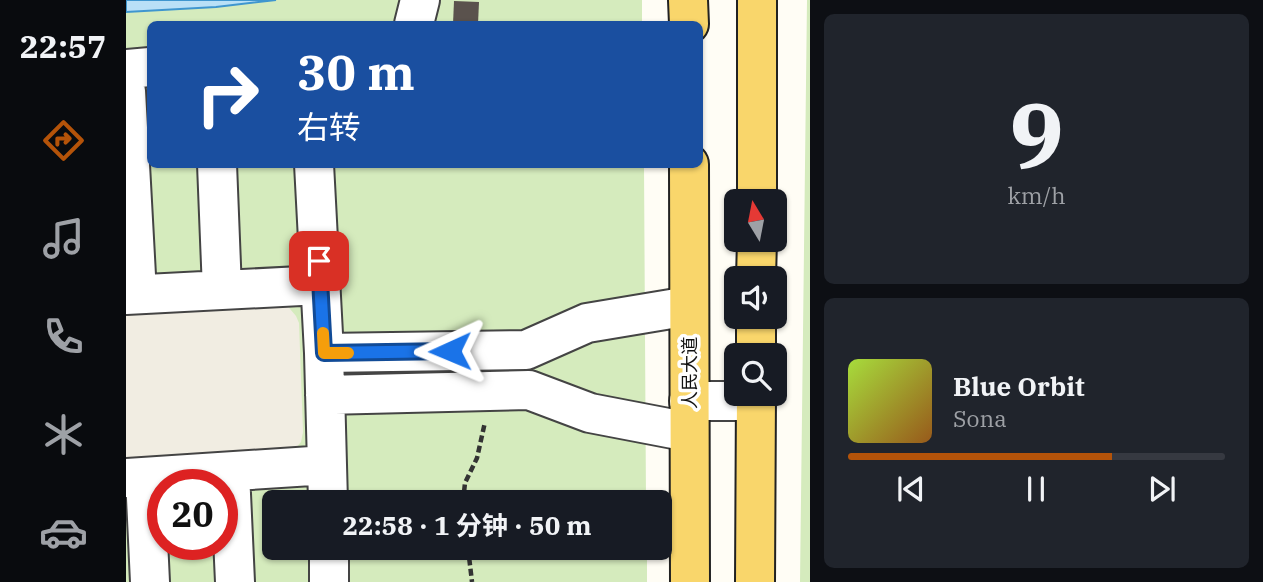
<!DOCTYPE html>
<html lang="zh">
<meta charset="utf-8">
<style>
:root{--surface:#171b24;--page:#20242c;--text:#f1f3f6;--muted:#9ea1a6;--line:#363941;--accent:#b45309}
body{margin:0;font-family:"IBM Plex Serif","Noto Sans SC",serif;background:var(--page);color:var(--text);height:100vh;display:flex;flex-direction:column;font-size:26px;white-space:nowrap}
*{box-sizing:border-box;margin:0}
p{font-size:23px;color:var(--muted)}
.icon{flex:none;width:38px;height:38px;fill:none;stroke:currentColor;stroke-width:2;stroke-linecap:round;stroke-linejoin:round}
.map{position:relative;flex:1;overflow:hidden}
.side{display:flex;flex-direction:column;gap:14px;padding:14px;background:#0d0f14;width:453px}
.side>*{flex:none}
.guide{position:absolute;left:21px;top:21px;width:556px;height:147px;border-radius:10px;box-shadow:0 2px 5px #0004;background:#1a4fa0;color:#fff;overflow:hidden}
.needle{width:46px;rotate:350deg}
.tools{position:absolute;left:598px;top:189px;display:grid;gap:14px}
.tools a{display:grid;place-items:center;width:63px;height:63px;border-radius:10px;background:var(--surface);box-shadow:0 2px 5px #0004;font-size:35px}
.speed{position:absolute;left:21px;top:469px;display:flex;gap:14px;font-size:35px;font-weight:700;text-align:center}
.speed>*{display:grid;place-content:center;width:91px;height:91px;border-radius:50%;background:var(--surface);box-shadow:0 2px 5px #0004;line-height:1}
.speed .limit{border:10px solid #d22;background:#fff;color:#111}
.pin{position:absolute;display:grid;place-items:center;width:60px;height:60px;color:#fff;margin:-30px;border-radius:14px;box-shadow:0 4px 10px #0006}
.me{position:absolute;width:77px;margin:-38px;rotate:269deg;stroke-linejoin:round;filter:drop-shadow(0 0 5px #0008)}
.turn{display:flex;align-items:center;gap:24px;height:147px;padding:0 35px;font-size:32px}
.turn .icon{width:91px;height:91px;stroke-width:2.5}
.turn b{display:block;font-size:49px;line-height:60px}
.side .card{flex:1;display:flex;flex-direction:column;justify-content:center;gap:10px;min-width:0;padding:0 24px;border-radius:10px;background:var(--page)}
.side .dial{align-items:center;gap:0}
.dial b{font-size:91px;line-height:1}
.song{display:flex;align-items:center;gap:21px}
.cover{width:84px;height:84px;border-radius:10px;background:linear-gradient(135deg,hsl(80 70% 55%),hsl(30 70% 35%))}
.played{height:7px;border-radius:4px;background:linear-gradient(90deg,var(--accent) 70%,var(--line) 70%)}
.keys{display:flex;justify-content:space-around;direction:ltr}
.trip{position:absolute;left:136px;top:490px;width:410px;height:70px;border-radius:10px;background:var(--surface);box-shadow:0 2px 5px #0004;font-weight:700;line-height:70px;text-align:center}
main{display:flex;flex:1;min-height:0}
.tabs{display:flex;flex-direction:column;width:126px;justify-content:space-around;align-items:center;background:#090b0e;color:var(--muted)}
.tabs .icon{width:49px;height:49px}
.tabs .selected{color:var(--accent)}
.tabs b{font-size:32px;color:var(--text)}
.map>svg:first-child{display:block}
.green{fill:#d5ebbd;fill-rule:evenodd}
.plaza{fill:#f1ede2}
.water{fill:#b9e0f7;stroke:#3f96cf;stroke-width:2}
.building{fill:#5a524d}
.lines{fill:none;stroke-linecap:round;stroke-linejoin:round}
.minor-casing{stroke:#444;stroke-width:42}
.major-casing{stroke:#222;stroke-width:42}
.path{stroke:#333;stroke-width:4.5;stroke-dasharray:7 3.5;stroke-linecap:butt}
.minor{stroke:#fff;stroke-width:38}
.major{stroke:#f9d66b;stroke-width:38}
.route-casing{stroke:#114b97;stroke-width:18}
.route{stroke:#1a73e8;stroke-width:12}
.slow{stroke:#f59e0b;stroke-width:12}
.labels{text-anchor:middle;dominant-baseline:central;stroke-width:7;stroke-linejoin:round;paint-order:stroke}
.street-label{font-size:18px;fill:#111;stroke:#fff}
</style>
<main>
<nav class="tabs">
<b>22:57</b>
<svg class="icon selected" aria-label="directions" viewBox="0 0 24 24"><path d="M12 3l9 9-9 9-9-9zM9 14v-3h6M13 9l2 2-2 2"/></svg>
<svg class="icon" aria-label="music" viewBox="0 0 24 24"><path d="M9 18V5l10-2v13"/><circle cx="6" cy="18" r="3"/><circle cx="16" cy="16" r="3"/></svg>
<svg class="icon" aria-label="phone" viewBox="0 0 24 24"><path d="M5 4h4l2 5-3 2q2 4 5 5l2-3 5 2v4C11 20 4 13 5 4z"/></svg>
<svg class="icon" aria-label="climate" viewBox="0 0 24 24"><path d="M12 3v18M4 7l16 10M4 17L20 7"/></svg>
<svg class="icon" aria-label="car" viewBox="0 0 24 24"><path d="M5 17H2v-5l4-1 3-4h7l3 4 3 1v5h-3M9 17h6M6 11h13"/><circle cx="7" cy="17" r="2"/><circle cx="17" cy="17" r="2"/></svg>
</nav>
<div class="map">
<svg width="684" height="582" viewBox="0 0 684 582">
<rect width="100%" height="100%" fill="#fffdf5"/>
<path class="green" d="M 0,0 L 516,0 L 516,24 L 24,24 L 24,164 L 518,165 L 520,502 L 149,502 L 149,548 L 521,548 L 521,582 L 0,582 ZM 37,485 L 96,485 L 96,544 L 37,544 Z
M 681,0 L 684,0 L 684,582 L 674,582 Z"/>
<path class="plaza" d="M 159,303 L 170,316 L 173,323 L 177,432 L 175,442 L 168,450 L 0,463 L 0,311 Z"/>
<path class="water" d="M 0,0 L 150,0 L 90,7 L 0,12 Z"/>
<path class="building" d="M 328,1 L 353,2 L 352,24 L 327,24 Z"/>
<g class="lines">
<g class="minor-casing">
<path id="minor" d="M 288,24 L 294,0
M 0,69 L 24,67
M 0,91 L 11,294
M 91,164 L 96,290
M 188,164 L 198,353 L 202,502
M 0,295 L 194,285
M 198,353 L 400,350 L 461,323 L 563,306
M 199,395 L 403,390 L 464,413 L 563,432
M 563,401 L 630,401
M 104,472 L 109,582
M 19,477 L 24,582
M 0,478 L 201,465
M 203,548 L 203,582"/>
</g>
<g class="major-casing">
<path id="major" d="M 562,0 L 563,24
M 563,164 L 564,582
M 631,201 L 631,0
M 630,278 L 631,240
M 630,355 L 630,317
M 629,582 L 630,394"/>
</g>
<path class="path" d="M 337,502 L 339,483 L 351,458 L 359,422
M 342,548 L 346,582"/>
<use href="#minor" class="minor"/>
<use href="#major" class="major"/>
</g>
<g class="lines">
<g class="route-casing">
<path id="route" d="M 193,261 L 198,353 L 324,351"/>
</g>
<use href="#route" class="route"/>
<path class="slow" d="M 197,333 L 198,353 L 222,353"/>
</g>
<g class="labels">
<g class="street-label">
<text transform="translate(563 373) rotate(-90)">人民大道</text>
</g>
</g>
</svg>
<div class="tools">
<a><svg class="needle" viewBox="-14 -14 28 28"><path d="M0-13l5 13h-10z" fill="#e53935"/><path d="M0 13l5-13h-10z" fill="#9ea1a6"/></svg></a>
<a><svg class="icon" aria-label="sound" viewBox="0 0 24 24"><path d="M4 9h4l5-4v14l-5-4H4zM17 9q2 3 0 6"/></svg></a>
<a><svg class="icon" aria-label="search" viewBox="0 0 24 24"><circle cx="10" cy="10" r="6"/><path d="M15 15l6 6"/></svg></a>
</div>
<div class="speed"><div class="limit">20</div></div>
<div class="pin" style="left:193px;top:261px;background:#d93025"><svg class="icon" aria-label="arrive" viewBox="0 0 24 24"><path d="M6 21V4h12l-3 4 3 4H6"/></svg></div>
<svg class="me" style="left:324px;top:351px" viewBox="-20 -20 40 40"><path d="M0-17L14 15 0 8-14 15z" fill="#1a73e8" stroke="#fff" stroke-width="4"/></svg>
<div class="trip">22:58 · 1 分钟 · 50 m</div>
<div class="guide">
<div class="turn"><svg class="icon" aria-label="right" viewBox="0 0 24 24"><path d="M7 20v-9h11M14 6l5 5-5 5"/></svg><div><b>30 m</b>右转</div></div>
</div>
</div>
<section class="side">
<div class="card dial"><b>9</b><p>km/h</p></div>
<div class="card">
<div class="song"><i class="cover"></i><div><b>Blue Orbit</b><p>Sona</p></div></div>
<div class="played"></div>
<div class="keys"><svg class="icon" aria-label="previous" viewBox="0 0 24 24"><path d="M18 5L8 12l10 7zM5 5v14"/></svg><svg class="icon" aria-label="pause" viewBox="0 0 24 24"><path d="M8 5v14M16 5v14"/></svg><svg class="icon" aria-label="next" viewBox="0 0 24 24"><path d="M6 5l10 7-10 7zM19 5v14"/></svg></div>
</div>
</section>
</main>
